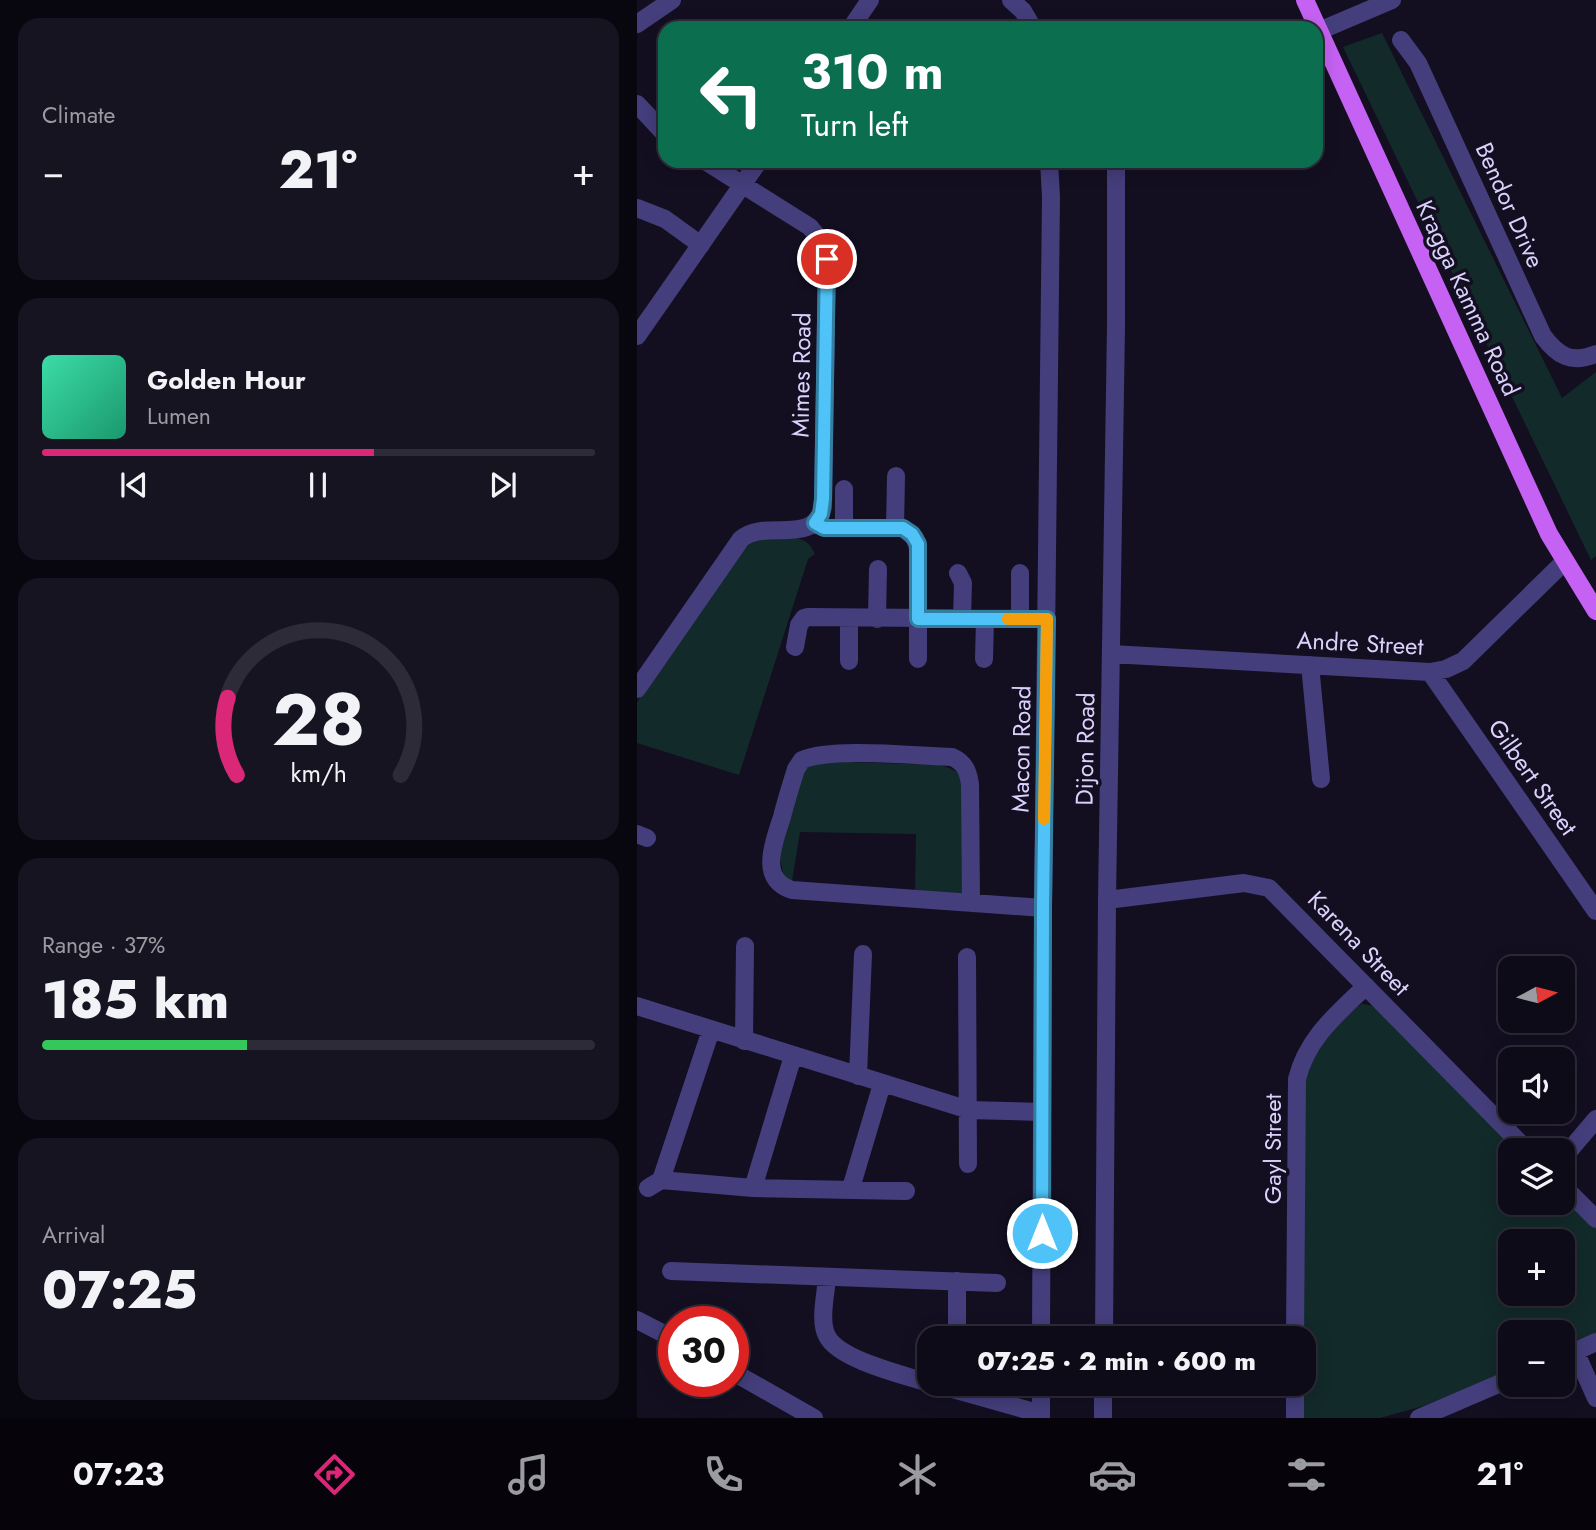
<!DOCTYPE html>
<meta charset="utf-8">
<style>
:root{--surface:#0e0b19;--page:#171422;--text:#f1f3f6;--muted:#9b9ba2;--line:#2e2b38;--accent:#db2777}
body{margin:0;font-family:Jost,sans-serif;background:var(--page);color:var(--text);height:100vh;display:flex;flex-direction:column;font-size:26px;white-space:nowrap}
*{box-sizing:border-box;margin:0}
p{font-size:23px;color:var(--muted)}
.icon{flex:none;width:38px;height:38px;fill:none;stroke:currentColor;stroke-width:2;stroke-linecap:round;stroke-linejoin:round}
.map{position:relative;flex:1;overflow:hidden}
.drawer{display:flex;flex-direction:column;gap:18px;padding:18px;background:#08060e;width:637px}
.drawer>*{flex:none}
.hud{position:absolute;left:21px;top:21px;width:665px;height:147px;border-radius:21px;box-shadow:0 4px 18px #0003,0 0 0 2px var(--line);background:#0b6e4f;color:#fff;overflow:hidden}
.needle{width:46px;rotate:83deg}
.buttons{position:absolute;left:861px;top:956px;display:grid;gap:14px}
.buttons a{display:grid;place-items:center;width:77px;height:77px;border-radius:14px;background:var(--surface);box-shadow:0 4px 18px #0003,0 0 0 2px var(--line);font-size:35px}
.speed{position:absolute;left:21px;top:1306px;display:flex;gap:14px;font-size:35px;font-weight:700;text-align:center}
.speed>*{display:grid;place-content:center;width:91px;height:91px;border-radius:50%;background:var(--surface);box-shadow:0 4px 18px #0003,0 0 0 2px var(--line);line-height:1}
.speed .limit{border:10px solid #d22;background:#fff;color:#111}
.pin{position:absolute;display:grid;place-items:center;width:60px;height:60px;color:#fff;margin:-30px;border:4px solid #fff;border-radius:50%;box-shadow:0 2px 7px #0007}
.me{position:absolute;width:77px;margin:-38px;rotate:0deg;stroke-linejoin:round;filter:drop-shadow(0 0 5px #0008)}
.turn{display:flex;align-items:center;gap:24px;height:147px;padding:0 28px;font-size:32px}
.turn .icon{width:91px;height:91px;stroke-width:2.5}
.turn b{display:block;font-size:49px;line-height:60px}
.big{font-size:52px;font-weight:800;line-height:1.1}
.drawer .card{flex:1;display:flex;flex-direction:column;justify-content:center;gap:10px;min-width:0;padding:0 24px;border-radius:21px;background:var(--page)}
.drawer .dial{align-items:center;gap:0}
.dial svg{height:182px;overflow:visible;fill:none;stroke:var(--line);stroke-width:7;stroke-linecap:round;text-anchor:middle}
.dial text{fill:var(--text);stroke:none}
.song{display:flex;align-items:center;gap:21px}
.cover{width:84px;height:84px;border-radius:10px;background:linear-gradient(135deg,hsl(160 70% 55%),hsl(160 70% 35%))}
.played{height:7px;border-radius:4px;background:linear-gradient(90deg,var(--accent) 60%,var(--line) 60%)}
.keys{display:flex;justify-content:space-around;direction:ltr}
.heat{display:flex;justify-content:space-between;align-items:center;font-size:38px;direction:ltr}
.charge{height:10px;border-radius:5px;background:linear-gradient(90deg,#34c759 37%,var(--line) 0)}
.trip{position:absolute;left:280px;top:1326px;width:399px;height:70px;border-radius:21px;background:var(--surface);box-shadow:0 4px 18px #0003,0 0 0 2px var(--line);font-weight:800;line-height:70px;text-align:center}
.tabs{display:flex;height:112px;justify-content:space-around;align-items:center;background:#06040a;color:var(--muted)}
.tabs .icon{width:49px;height:49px}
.tabs .active{color:var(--accent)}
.tabs b{font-size:32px;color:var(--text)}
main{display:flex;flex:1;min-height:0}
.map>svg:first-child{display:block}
.green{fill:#132a2a;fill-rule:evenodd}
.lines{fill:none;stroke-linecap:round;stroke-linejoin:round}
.minor{stroke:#443e7c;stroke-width:18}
.major{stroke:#c662f3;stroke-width:18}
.route-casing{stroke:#337fa1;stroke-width:18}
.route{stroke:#4fc3f7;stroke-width:12}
.slow{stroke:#f59e0b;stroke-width:12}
.labels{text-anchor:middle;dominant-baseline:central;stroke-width:7;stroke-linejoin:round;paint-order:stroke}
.street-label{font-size:24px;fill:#dad2fc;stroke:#130f21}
</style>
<main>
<section class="drawer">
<div class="card"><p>Climate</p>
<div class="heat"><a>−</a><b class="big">21°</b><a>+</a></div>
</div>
<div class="card">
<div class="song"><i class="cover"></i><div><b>Golden Hour</b><p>Lumen</p></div></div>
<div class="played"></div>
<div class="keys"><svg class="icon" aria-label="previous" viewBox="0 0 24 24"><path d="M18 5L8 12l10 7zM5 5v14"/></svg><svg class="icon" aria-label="pause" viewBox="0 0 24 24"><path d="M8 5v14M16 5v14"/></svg><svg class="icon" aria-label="next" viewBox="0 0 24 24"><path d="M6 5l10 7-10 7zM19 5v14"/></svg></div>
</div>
<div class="card dial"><svg viewBox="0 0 100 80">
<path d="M14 69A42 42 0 1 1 86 69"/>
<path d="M14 69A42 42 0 0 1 10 35" stroke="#db2777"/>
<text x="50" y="56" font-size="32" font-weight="700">28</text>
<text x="50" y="72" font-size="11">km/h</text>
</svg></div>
<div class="card"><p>Range · 37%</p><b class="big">185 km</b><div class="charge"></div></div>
<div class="card"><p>Arrival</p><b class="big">07:25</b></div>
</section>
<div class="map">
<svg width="959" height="1418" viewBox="0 0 959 1418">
<rect width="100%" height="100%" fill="#130f21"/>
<path class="green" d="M 745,33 L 925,398 L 959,372 L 959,556 L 954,560 L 706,47 Z
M 147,536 C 162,538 172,539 178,554 L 171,559 L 102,775 L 0,743 L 0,702 L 104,551 L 121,537 Z
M 181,761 L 301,765 C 313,767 320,771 328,780 L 327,894 L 278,893 L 279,834 L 163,832 L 155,881 L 147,878 L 141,847 L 162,773 L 172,764 Z
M 725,1004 L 738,1006 L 883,1150 L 873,1150 L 873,1202 L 926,1202 L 926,1193 L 959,1227 L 959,1335 L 926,1349 L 926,1332 L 873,1332 L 873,1371 L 786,1406 L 743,1418 L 666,1418 L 667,1087 C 672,1057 696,1017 725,1004 ZM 873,1241 L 926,1241 L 926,1293 L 873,1293 Z"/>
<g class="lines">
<path class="minor" d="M 374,0 L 386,11 L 396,28
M 0,24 L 35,0
M 214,28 L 233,0
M 682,31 L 755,0
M 764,40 L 781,63 L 906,336 C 921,356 934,364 959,354
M 0,104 L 28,134
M 0,208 L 28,219 L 64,245
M 0,336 L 122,161
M 178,523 L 187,528 L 266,528 L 278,538 L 281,548 L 281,659
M 207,528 L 207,489
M 258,528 L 259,476
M 321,573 L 326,583 L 325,619
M 240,619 L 241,569
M 383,619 L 383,573
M 158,647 L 162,625 L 167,618 L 171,617 L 410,619
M 474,654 L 793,672 L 809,669 L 826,661 L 927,562
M 347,659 L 348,619
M 212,661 L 212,618
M 673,665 L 684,779
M 793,672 L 959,911
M 0,689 L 104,539 C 128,518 176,547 186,507 L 190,259 L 185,242 L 173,227 L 68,161
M 0,834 L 10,838
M 470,900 L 607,883 L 632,888 L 890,1150
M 334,903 L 333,784 C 331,771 328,763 315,757 C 278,756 196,747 165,760 L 159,769 C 154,785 149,801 145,817 C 137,842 121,879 155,890 L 406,908
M 330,957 L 331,1164
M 0,1006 L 332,1110 L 405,1112
M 107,1041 L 108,946
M 221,1076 L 226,954
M 926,1158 L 959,1119
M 24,1180 L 74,1030
M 926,1186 L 959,1219
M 11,1188 L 24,1180 L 116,1188 L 269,1191
M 116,1188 L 156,1056
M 214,1188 L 245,1084
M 34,1271 L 360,1283
M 190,1277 C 189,1294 182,1321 190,1336 C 202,1360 267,1375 292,1383
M 0,1320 L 37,1339
M 320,1339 L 320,1281
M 404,1339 L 406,908 L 414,197 L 412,161
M 467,1339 L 470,900 L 479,326 L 479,161
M 658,1339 L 660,1079 C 670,1038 700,1014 729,986
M 938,1351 L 959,1398
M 926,1357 L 959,1342
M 96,1372 L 177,1418
M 298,1384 L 404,1414
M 404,1418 L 404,1384
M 466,1418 L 466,1384
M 658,1418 L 658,1384
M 782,1418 L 873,1379"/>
<path class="major" d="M 668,0 L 912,534 L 959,611"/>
</g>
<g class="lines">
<g class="route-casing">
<path id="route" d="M 190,259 L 186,499 L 184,514 L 178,523 L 187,528 L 266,528 L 275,534 L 281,544 L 281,619 L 410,619 L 406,908 L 405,1233"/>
</g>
<use href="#route" class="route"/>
<path class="slow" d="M 371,619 L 410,619 L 407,819"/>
</g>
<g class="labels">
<g class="street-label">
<text transform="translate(873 205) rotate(66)">Bendor Drive</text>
<text transform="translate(831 298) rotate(65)">Kragga Kamma Road</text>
<text transform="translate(164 375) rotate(-89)">Mimes Road</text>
<text transform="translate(723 643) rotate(3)">Andre Street</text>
<text transform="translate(384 749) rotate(-89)">Macon Road</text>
<text transform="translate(448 749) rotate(-89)">Dijon Road</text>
<text transform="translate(896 777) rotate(55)">Gilbert Street</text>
<text transform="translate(722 943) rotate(46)">Karena Street</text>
<text transform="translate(635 1149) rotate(-90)">Gayl Street</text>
</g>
</g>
</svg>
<div class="buttons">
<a><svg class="needle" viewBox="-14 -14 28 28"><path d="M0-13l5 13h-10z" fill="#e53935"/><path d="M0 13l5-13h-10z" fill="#9b9ba2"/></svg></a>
<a><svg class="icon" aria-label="sound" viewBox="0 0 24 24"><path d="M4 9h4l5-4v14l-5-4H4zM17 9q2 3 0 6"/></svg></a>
<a><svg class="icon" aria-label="layers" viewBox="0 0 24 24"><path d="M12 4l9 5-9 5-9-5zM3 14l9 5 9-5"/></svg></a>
<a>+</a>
<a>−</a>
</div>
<div class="speed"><div class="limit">30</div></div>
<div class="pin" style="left:190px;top:259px;background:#d93025"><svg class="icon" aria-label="arrive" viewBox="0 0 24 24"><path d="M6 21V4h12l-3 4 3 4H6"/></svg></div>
<svg class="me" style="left:405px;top:1233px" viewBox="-20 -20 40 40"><circle r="17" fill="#4fc3f7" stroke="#fff" stroke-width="3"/><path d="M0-11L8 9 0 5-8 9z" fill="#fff"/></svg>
<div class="trip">07:25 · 2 min · 600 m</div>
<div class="hud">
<div class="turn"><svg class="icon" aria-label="left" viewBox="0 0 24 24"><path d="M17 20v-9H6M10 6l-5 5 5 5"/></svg><div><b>310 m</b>Turn left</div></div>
</div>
</div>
</main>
<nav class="tabs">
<b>07:23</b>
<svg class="icon active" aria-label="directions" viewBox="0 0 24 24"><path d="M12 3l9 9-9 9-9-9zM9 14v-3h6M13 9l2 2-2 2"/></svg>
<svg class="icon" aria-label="music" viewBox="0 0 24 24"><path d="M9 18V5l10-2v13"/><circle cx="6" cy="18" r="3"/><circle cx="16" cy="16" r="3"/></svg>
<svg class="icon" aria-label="phone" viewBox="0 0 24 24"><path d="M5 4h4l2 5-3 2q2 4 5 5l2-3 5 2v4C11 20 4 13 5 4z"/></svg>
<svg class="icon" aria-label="climate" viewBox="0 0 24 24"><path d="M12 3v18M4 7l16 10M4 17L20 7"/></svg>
<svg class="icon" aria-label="car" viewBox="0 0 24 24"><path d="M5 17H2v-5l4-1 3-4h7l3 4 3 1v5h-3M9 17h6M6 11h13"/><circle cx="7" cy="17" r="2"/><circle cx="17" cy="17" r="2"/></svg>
<svg class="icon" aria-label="filters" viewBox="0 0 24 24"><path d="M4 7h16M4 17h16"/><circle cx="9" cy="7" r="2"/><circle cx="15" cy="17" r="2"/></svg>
<b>21°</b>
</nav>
